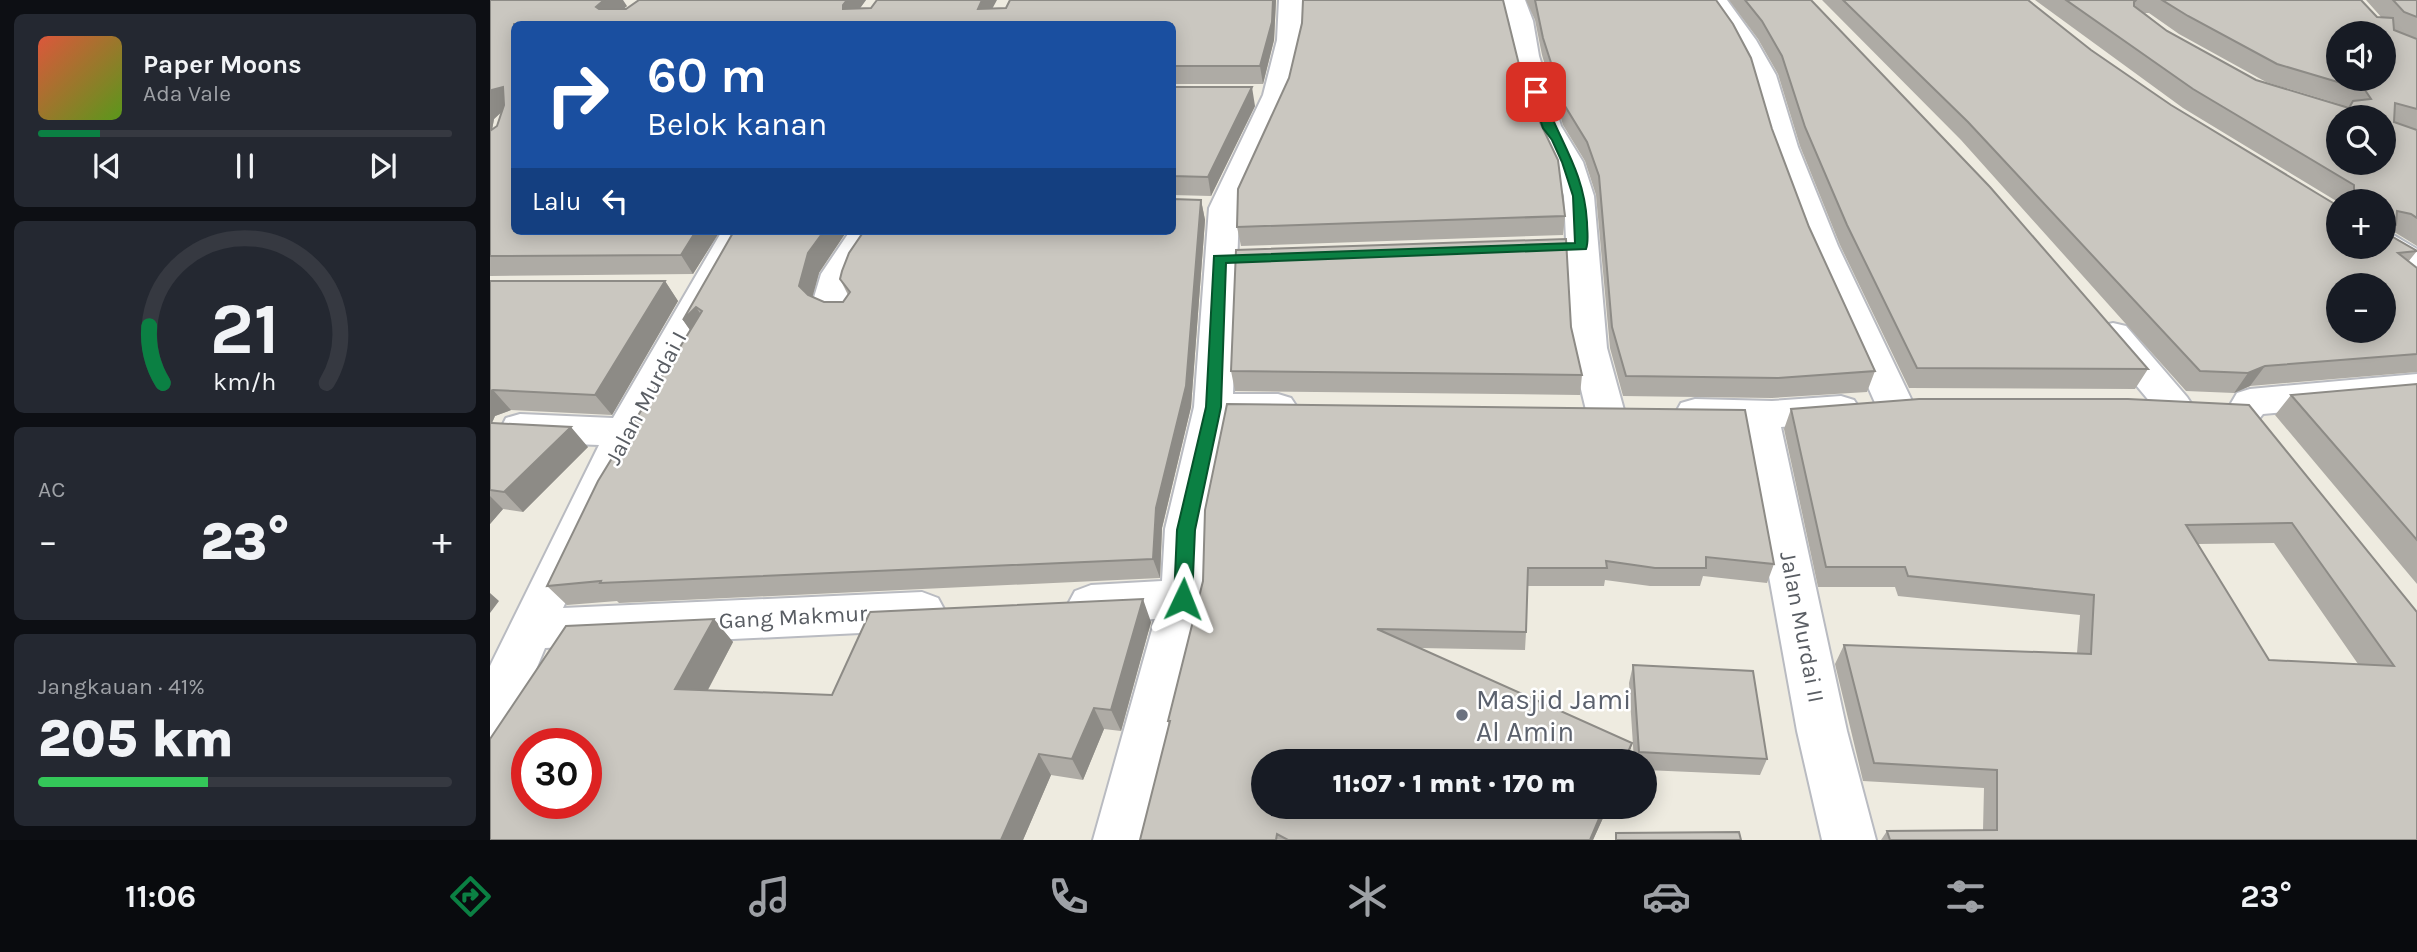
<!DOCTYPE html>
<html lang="id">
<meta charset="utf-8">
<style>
:root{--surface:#171b24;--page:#242831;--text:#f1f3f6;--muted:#9ea1a6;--line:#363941;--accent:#0b8043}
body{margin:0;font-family:Karla,sans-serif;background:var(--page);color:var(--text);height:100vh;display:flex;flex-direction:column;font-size:26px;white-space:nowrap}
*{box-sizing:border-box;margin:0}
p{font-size:23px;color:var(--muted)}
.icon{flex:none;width:38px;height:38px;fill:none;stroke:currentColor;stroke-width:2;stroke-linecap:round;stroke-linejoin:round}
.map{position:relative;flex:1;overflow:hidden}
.sheet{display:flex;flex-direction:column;gap:14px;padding:14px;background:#0d0f14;width:490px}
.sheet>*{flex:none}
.hud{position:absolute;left:21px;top:21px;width:665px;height:214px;border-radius:10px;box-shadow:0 4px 18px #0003;background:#1a4fa0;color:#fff;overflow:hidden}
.buttons{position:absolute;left:1836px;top:21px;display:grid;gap:14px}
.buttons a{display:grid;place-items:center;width:70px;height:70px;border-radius:50%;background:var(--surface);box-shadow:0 4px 18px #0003;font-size:35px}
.speed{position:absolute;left:21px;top:728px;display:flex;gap:14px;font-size:35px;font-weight:700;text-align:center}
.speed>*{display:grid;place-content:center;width:91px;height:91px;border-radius:50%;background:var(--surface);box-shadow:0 4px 18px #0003;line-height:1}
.speed .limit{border:10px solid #d22;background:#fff;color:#111}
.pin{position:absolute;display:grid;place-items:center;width:60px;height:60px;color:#fff;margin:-30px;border-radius:14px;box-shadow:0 4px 10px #0006}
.me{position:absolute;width:77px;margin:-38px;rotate:2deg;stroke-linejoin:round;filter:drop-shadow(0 0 5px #0008)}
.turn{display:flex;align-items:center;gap:24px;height:147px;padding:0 21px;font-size:32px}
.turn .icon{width:91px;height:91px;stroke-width:2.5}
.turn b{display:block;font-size:49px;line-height:60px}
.then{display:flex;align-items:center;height:66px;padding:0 21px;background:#0003;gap:14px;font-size:26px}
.big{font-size:52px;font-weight:800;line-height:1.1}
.sheet .card{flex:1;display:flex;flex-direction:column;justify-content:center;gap:10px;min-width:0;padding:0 24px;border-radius:10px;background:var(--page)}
.sheet .dial{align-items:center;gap:0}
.dial svg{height:182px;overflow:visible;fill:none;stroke:var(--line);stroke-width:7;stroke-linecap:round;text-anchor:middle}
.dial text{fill:var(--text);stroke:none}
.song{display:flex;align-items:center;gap:21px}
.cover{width:84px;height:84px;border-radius:10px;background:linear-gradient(135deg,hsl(10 70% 55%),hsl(90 70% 35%))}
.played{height:7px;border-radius:4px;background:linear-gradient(90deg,var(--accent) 15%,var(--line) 15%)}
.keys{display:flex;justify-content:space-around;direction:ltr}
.heat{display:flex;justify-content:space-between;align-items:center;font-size:38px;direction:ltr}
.charge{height:10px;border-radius:5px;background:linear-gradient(90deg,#34c759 41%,var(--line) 0)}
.trip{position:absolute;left:761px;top:749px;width:406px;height:70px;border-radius:35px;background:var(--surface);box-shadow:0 4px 18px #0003;font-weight:800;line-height:70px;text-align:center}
.menu{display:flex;height:112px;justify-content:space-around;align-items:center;background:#090b0e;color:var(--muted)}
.menu .icon{width:49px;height:49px}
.menu .current{color:var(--accent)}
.menu b{font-size:32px;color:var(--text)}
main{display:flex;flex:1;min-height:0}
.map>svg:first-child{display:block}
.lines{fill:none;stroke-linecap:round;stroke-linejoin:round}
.street-casing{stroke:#b9bbc1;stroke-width:4}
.secondary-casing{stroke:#b9bdc4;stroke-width:4}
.street{fill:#fff;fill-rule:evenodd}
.secondary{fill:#fff;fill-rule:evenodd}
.wall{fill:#aeaba5;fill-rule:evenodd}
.shaded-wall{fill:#8d8b86}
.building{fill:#cac7c0;stroke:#8d8b86;stroke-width:2;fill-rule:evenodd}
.route{fill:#0b8043;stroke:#07532c;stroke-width:2}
.worship-dot{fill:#6b7280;stroke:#fff;stroke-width:2.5}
.labels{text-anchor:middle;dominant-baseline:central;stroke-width:5;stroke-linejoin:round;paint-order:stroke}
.street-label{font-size:23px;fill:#595d63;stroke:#fff}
.near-worship-label{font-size:28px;fill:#5b616d;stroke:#fff;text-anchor:start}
</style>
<main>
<section class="sheet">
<div class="card">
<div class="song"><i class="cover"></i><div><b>Paper Moons</b><p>Ada Vale</p></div></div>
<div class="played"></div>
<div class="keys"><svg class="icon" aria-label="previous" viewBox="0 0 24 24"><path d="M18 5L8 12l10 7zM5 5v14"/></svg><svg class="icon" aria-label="pause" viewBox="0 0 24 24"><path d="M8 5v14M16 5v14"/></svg><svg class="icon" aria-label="next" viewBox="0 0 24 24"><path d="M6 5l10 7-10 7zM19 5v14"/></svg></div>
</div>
<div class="card dial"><svg viewBox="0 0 100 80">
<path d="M14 69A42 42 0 1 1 86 69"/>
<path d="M14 69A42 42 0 0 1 8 44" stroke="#0b8043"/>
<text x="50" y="56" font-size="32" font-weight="700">21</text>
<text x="50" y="72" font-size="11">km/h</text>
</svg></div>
<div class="card"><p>AC</p>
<div class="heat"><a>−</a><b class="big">23°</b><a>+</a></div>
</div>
<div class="card"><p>Jangkauan · 41%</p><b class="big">205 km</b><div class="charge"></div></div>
</section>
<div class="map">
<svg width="1927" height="840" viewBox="0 0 1927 840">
<rect width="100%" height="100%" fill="#eeebe0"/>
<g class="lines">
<g class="street-casing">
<path id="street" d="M 789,0 L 813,0 L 811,40 L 799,95 L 749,208 L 743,394 L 788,394 L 801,398 L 807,407 L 801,416 L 788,420 L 739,420 L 717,529 L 716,599 L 657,840 L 603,840 L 665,619 L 601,623 L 585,617 L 578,604 L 585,591 L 601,585 L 672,581 L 675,529 L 704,407 L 719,208 L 773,95 L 787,40 Z
M 1011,0 L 1035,0 L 1043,21 L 1049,56 L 1071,126 L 1093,162 L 1104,196 L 1117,348 L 1134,410 L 1128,419 L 1115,423 L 1102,419 L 1096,410 L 1081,348 L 1074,196 L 1063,162 L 1044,128 L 1023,56 L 1019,21 Z
M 1213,0 L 1237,0 L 1266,40 L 1286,75 L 1308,147 L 1348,246 L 1424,405 L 1418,414 L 1405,418 L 1392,414 L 1386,405 L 1316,246 L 1280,147 L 1260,75 L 1242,40 Z
M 232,231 L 264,231 L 169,402 L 73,608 L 432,592 L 448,598 L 455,611 L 448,624 L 432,630 L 55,648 L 18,737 L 0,744 L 0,666 L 109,445 L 30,442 L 16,438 L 11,428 L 16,418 L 30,414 L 123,418 Z
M 360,231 L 393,231 C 378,253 361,272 357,300 L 368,311 L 363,319 C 346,323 332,319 322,304 L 331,274 Z
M 1623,323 L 1636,326 L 1697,397 L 1703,406 L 1697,415 L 1684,419 L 1671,415 L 1610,342 L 1605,334 L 1610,326 Z
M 1927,374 L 1927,400 L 1773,414 L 1769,419 L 1756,423 L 1743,419 L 1737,410 L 1747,393 L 1760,389 Z
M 1351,396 L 1364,400 L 1370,409 L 1364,418 L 1351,422 L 1291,427 L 1357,731 L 1386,840 L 1332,840 L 1307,731 L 1252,427 L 1205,425 L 1191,421 L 1186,412 L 1191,403 L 1205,399 L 1282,401 Z"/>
</g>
<g class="secondary-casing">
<path id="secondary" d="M 1894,233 L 1905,236 L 1927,249 L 1927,273 L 1915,270 L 1883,250 L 1881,247 L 1894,247 Z"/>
</g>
<use href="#street" class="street"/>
<use href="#secondary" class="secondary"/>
</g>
<path class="wall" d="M 0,0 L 137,6 L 133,9 L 376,0 L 370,8 L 516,8 L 520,0 L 786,0 L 784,40 L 773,84 L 682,84 L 682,24 L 24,24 L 230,231 L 203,274 L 0,276 ZM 12,111 L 7,126 L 2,130 L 4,119 Z
M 1036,0 L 1226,0 L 1282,129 L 1319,227 L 1385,371 L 1377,392 L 1282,398 L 1133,396 L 1120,348 L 1106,195 L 1095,161 L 1073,125 L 1052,55 L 1045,20 Z
M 1239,0 L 1321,0 L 1658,369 L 1645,389 L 1419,388 L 1350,245 L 1310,146 L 1288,74 L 1268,39 Z
M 1332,0 L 1538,0 L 1848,247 L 1894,201 L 1848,201 L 1848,202 L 1693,108 L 1545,0 L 1871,0 L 1887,17 L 1892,18 L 1876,0 L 1927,0 L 1927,246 L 1906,233 L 1900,232 L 1899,234 L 1927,251 L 1918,262 L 1927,268 L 1927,372 L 1760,386 L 1744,393 L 1696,391 L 1471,140 ZM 1655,13 L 1659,13 L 1689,34 L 1776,82 L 1859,107 L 1766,80 L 1677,31 Z
M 812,23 L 1036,93 L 1075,216 L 1073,235 L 751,246 L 747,227 L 799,78 Z
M 682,87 L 765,106 L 721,196 L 682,195 Z
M 711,200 L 715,220 L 701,407 L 672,528 L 670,578 L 129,603 L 127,601 L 77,605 L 57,586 L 200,330 L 193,320 L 244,231 L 329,273 L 322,297 L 334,302 L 353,302 L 358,295 L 350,279 Z
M 0,281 L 175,281 L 188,301 L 122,415 L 21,410 L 5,416 L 2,423 L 98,447 L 33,512 L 13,509 L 0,524 Z
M 1081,327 L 1092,375 L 1090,395 L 745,391 L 741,371 Z
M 1927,384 L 1927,584 L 1785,415 L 1801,395 Z
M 1638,399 L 1927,612 L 1927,840 L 1391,840 L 1397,831 L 1493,830 L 1494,788 L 1373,781 L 1345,664 L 1354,645 L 1587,653 L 1590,615 L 1408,596 L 1405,587 L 1328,587 L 1294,429 L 1301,409 ZM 1784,543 L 1868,664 L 1779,660 L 1708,544 Z
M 715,510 L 1284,564 L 1277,583 L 1213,576 L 1210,586 L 1160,586 L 1115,580 L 1114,586 L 1037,586 L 1036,632 L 1035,650 L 930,648 L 1142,743 L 1137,761 L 774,761 L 774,807 L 1118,807 L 1103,840 L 650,840 L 679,725 L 678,721 L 713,581 Z
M 224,619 L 243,642 L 218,690 L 342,695 L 661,622 L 631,731 L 614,729 L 593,780 L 561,775 L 533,840 L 0,840 Z
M 1143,665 L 1277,759 L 1270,775 L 1155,770 L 1155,761 L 1144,761 L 1139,683 Z"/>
<path class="shaded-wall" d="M 114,0 L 133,0 L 137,6 L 116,24 L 106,7 Z
M 357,0 L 376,0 L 360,22 L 353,9 L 353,5 Z
M 492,0 L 507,0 L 494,24 L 488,9 Z
M 783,0 L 786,0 L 784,40 L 773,84 L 770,66 Z
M 13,87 L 15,109 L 4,119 L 0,141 L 0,92 L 2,90 Z
M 762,87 L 765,106 L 721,196 L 718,177 Z
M 711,200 L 715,220 L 701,407 L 672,528 L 670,578 L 663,559 L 666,508 Z
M 1906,225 L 1894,242 L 1894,227 Z
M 206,231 L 230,231 L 203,274 L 191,255 Z
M 334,231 L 357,231 L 329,273 L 320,306 L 309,286 L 318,253 Z
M 175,281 L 188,301 L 122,415 L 105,395 Z
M 206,307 L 219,327 L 207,340 L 193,320 Z
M 1775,366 L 1760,386 L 1744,393 L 1758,373 Z
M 3,390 L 21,410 L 5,416 L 0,427 L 0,391 Z
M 81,427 L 98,447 L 33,512 L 14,492 Z
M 0,496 L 13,509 L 0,524 Z
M 0,593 L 9,601 L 0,613 Z
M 653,599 L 661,622 L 631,731 L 621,710 Z
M 224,619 L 243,642 L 207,710 L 185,689 Z
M 604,708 L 614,729 L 593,780 L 582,759 Z
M 1142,743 L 1137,761 L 1134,761 Z
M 549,754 L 561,775 L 533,840 L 511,840 Z
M 1114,807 L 1118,807 L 1103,840 L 1100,840 Z"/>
<path class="building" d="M 0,0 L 114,0 L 106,7 L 109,9 L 136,9 L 149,0 L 357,0 L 353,5 L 353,9 L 381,8 L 387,0 L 492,0 L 488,9 L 516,8 L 520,0 L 783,0 L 782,22 L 770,66 L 682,66 L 682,24 L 24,24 L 24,231 L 206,231 L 191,255 L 0,256 L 0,131 L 7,126 L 14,105 L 13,87 L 2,90 L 0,92 Z
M 813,0 L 1013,0 L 1036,93 L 1068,160 L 1075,216 L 747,227 L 748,189 L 799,78 L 812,23 Z
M 1045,0 L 1226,0 L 1243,24 L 1261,58 L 1282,129 L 1319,227 L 1385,371 L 1288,378 L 1136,376 L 1122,327 L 1109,176 L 1097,142 L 1075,106 L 1053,38 Z
M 1255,0 L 1321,0 L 1500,187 L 1658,369 L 1427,368 L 1357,225 L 1315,127 L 1292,56 L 1272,21 Z
M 1353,0 L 1538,0 L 1601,50 L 1681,105 L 1848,206 L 1848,247 L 1894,247 L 1894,228 L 1896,233 L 1927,251 L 1908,253 L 1927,268 L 1927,354 L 1775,366 L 1758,373 L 1710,371 L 1478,122 ZM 1848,285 L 1894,285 L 1894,331 L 1848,331 Z
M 1576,0 L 1646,0 L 1644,2 L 1644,6 L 1677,31 L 1766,80 L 1859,108 L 1863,101 L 1881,99 L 1875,90 L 1787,64 L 1698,16 L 1672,0 L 1871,0 L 1887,17 L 1903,18 L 1904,30 L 1927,39 L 1927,109 L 1905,103 L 1904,122 L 1927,130 L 1927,218 L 1921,214 L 1907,211 L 1906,225 L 1894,227 L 1894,201 L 1864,201 L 1864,185 L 1703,89 ZM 1848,33 L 1894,33 L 1894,79 L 1848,79 ZM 1848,117 L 1894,117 L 1894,163 L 1848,163 Z
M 1903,0 L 1927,0 L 1927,17 L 1914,12 Z
M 682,87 L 762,87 L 718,177 L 682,176 Z
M 682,199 L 711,200 L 696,386 L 666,508 L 663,559 L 110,583 L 111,581 L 57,586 L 108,481 L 212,311 L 206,307 L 193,320 L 244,231 L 334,231 L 318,253 L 309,286 L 318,295 L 334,302 L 353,302 L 360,292 L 350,279 L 352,271 L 359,253 L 374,231 L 682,231 Z
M 1076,239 L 1081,327 L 1092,375 L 741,371 L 746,250 Z
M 0,281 L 175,281 L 105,395 L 3,390 L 0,391 Z
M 1927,384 L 1927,540 L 1801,395 Z
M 1429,399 L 1638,399 L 1759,405 L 1927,612 L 1927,840 L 1400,840 L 1397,831 L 1507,830 L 1507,770 L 1384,763 L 1354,645 L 1601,654 L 1604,595 L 1418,576 L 1415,567 L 1336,567 L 1301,409 ZM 1802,523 L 1904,666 L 1779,660 L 1696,525 Z
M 737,404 L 1255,410 L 1284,564 L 1216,557 L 1216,568 L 1165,568 L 1116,561 L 1117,568 L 1038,568 L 1036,632 L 887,629 L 1142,743 L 1134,761 L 774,761 L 774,807 L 1114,807 L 1100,840 L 798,840 L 787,834 L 786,840 L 650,840 L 680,721 L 678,721 L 713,581 L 715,510 Z
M 0,423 L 2,423 L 81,427 L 14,492 L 0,490 Z
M 653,599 L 621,710 L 604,708 L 582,759 L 549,754 L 511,840 L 0,840 L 0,739 L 76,626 L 224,619 L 185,689 L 342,695 L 380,612 ZM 37,744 L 96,744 L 96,803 L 37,803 Z
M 1143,665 L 1263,671 L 1277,759 L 1149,752 Z
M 1249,832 L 1251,840 L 1126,840 L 1126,833 Z"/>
<path class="route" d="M 1046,88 L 1052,92 C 1068,140 1094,169 1097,222 C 1097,231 1099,241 1096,249 L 736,263 L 731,407 L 705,530 L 702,599 L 699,605 L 693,607 L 686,605 L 684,599 L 687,530 L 716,407 L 724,256 L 1085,243 L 1083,196 L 1072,162 L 1062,140 L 1053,128 L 1041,92 Z"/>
<circle class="worship-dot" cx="972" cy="715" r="7"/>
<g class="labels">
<g class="street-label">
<text transform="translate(156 398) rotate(-62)">Jalan Murdai I</text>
<text transform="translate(303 617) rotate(-3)">Gang Makmur</text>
<text transform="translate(1312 627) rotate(79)">Jalan Murdai II</text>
</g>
<g class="near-worship-label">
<text x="986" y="699">Masjid Jami<tspan x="986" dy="32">Al Amin</tspan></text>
</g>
</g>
</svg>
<div class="buttons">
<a><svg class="icon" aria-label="sound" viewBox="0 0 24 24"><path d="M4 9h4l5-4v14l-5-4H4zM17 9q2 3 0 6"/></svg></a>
<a><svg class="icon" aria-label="search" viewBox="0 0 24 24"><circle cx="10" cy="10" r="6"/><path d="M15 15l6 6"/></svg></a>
<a>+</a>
<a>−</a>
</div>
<div class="speed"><div class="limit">30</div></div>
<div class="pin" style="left:1046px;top:92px;background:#d93025"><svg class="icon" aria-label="arrive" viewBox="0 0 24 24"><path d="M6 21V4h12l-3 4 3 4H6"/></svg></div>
<svg class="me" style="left:693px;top:599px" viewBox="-20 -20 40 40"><path d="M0-17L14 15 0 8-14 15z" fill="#0b8043" stroke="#fff" stroke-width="4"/></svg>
<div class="trip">11:07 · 1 mnt · 170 m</div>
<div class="hud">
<div class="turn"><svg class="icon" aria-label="right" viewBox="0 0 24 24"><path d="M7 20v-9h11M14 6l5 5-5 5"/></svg><div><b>60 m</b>Belok kanan</div></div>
<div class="then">Lalu<svg class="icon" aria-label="left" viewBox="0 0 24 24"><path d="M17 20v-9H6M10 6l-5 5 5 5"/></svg></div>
</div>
</div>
</main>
<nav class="menu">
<b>11:06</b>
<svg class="icon current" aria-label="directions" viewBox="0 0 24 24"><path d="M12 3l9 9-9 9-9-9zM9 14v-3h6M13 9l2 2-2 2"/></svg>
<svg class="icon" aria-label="music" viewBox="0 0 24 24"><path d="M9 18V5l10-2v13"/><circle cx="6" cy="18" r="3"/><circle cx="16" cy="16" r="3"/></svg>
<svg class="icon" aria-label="phone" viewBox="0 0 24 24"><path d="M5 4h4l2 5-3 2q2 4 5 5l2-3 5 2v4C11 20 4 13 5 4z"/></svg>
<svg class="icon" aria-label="climate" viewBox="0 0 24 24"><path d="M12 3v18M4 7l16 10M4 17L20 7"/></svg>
<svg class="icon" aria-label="car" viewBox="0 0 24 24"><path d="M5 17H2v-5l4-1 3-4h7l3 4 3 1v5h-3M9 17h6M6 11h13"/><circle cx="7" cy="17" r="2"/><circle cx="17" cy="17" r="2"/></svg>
<svg class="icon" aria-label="filters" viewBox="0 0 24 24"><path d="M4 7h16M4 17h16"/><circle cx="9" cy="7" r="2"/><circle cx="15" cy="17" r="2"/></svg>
<b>23°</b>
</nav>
